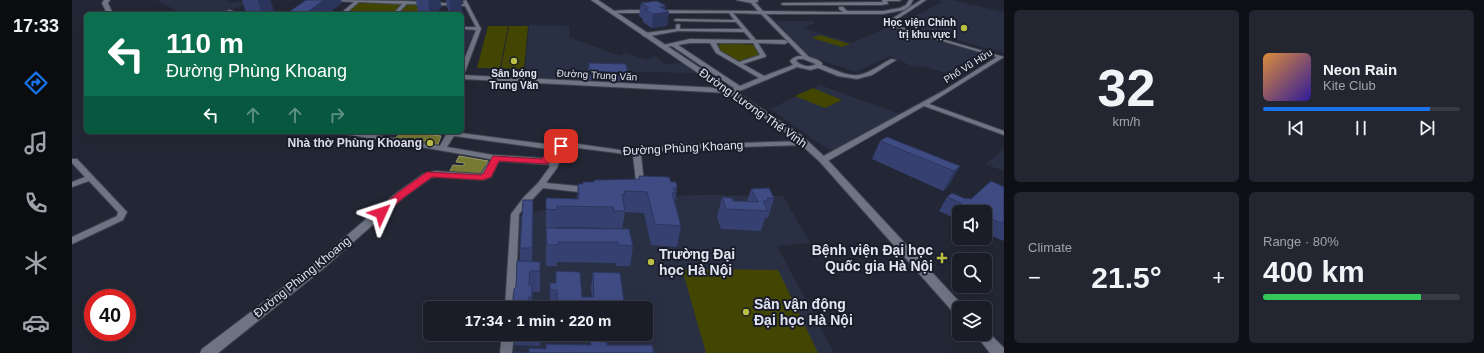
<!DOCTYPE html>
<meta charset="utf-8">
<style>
:root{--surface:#1a1d28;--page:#232630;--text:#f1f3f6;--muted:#9fa2a8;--line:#383b45;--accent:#1a73e8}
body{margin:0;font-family:Helvetica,sans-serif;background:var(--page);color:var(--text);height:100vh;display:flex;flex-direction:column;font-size:15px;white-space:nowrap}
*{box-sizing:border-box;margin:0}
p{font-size:13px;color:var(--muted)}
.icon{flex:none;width:22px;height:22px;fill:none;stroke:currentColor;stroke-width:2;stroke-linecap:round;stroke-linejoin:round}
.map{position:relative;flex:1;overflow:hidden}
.side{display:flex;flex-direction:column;gap:10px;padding:10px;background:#0e1016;width:480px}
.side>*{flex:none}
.guide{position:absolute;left:12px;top:12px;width:380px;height:122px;border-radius:6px;box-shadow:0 4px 16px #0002,0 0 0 1px var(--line);background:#0b6e4f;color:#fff;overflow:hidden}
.tools{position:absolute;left:880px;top:205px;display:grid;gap:8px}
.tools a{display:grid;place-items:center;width:40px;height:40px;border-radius:6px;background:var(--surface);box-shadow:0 4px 16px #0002,0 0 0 1px var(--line);font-size:20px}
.speed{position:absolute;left:12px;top:289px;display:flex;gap:8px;font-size:20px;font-weight:700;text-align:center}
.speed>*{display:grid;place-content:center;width:52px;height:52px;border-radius:50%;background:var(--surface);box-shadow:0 4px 16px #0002,0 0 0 1px var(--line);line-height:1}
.speed .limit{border:6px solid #d22;background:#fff;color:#111}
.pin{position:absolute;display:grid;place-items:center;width:34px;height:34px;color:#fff;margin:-17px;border-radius:8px;box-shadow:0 2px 6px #0006}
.me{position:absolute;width:44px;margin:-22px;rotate:48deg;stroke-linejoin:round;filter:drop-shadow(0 0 3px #0008)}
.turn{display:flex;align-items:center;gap:14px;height:84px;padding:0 16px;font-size:18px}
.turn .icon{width:52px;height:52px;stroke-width:2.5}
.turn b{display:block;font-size:28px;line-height:34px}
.lanes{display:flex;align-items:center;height:38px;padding:0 16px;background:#0003;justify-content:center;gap:20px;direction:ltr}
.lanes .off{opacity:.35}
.big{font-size:30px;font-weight:800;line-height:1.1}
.side .tile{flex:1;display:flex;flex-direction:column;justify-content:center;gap:6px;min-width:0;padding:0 14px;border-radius:6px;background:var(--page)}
.side .dial{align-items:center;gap:0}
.dial b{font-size:52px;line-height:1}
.song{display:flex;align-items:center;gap:12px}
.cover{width:48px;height:48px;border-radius:6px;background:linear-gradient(135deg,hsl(30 70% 55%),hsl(250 70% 35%))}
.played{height:4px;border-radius:2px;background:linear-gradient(90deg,var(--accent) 85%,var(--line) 85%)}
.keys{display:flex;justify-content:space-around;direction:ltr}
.heat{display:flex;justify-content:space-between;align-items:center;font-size:22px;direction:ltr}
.charge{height:6px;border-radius:3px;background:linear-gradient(90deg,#34c759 80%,var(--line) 0)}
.side .tiles{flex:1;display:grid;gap:10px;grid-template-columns:repeat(2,1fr)}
.trip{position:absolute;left:351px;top:301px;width:230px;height:40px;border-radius:6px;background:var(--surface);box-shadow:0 4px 16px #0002,0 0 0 1px var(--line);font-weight:800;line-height:40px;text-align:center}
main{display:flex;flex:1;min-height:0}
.dock{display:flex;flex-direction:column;width:72px;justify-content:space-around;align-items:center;background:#0a0c10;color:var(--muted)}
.dock .icon{width:28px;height:28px}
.dock .current{color:var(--accent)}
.dock b{font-size:18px;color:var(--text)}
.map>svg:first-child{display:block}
.built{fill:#2a3044}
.green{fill:#434600}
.water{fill:#767a33;stroke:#969a6b}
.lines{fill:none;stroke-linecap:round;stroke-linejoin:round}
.street-casing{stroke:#3f434e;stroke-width:2}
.secondary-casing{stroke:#3f434e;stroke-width:2}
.street{fill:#6e7484;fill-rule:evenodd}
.secondary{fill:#6e7484;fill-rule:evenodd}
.wall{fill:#364172;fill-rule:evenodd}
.shaded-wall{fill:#2c355c}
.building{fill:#3f4c84;stroke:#2c355c}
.route{fill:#e11d48;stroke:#92132f}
.poi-dot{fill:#bac045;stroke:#191d2b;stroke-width:1.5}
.labels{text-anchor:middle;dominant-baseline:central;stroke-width:4;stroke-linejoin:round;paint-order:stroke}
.far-poi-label{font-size:10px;font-weight:bold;fill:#e1e4ee;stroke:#191d2b;text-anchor:end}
.far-street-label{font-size:10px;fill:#e1e4ee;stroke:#191d2b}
.street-label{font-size:12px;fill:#e1e4ee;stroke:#191d2b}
.poi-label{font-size:12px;font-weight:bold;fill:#e1e4ee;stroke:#191d2b;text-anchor:end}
.near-poi-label{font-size:14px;font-weight:bold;fill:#e1e4ee;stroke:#191d2b;text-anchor:start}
</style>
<main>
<nav class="dock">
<b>17:33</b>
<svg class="icon current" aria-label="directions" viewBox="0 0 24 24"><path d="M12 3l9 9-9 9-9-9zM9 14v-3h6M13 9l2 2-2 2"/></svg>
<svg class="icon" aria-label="music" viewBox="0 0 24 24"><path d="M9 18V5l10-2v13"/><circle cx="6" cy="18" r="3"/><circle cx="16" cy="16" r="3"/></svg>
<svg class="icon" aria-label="phone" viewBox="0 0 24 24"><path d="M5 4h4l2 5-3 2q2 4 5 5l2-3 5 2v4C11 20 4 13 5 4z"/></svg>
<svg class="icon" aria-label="climate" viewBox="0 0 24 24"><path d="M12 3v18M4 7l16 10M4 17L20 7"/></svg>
<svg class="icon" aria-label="car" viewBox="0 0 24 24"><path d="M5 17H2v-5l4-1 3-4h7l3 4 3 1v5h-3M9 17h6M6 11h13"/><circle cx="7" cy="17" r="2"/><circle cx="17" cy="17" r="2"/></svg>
</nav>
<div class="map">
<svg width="932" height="353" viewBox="0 0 932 353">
<rect width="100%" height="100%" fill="#232735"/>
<path class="built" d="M 90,0 L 154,0 L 159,3 L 169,1 L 179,4 L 141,14 L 106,14 L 110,13 L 85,1 Z
M 866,0 L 879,0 L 932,12 L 932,53 L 848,30 L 855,26 L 835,20 L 870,2 Z
M 703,21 L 741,21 L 743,23 L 731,28 L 779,43 L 817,27 L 920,56 L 885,76 L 853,67 L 840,66 L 818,56 L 784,72 L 736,56 Z
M 457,25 L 497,26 L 498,38 L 548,56 L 554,53 L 575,60 L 583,56 L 593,64 L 610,63 L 628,73 L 513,71 L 513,82 L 448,79 L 451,70 L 453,70 Z
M 390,30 L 399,30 L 402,33 L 390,58 Z
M 748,85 L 827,114 L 827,117 L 792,132 L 762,150 L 757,150 L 698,109 Z
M 932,149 L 932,171 L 913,164 Z
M 639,195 L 711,196 L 738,243 L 705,246 L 762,353 L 438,353 L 440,334 L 574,334 L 574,308 L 442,308 L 447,216 L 519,199 L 550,196 Z"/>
<path class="green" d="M 286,1 L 357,3 L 347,14 L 270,14 Z
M 416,26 L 436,26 L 428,68 L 405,68 Z
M 437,26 L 456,26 L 452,69 L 429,68 Z
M 748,35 L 778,44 L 770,47 L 740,38 Z
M 652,43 L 685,45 L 691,56 L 667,62 L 650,52 L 645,46 Z
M 741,88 L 770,100 L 753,108 L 723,96 Z
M 610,269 L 706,270 L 746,353 L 634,353 Z"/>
<path class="water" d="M 330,132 L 334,132 L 369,136 L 365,147 L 321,140 Z
M 387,156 L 416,161 L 408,176 L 377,173 L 381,165 L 391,166 L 393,163 L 384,162 Z"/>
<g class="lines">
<g class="street-casing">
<path id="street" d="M 261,0 L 334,1 L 392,4 L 391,1 L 394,0 L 409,29 L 393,72 L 390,74 L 390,65 L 404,30 L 390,29 L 390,27 L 404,27 L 393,6 L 335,4 L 325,14 L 321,14 L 330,4 L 287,2 L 273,14 L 268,14 L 282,2 L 263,1 Z
M 664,0 L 686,0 L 686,2 L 683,2 L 691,11 L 771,12 L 767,9 L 767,7 L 771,7 L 775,11 L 811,11 L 828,8 L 834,5 L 837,0 L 841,0 L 838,6 L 832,10 L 811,14 L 694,14 L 737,57 L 746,60 L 750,63 L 750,65 C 787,80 785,79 819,59 L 824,60 L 800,75 L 785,79 L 766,76 L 746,68 L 738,70 L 725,67 L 670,90 L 663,92 L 660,90 L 662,88 L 600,46 L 590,48 L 587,46 L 618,39 L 679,40 L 672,32 L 606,31 L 573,37 L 570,35 L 573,33 L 604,29 L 604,25 L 606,24 L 608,25 L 608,29 L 670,29 L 664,22 L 604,21 L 602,20 L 604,19 L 662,20 L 657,13 L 540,13 L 538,12 L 540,11 L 556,10 L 686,11 L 679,3 ZM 661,13 L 689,14 L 730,56 C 724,56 722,57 718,61 L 721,65 L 692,76 L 671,64 L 693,57 L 694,56 L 686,43 L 713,44 L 716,42 L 713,40 L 684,40 ZM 618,43 L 638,43 L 644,53 L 687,78 L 668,86 L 606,45 ZM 644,43 L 681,43 L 688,55 L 667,62 L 648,51 ZM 726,59 L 731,59 L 744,64 C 737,68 730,66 724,61 Z
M 810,0 L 829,0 L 827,1 L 815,1 L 816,4 L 809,5 L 711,5 L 709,4 L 711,3 L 811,2 Z
M 849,0 L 854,0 L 818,24 L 932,57 L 857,104 L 932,131 L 932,135 L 852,106 L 754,162 L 748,162 L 747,160 L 748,158 L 871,91 L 925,57 L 812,24 Z
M 158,10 L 167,14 L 158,13 L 146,14 Z
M 269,132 L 285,132 L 368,146 L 375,133 L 381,132 L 481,145 L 506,144 L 548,150 L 565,151 L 601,145 L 733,141 L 737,143 L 733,145 L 601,149 L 569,155 L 572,183 L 569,187 L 566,187 L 562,185 L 564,182 L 561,155 L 506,148 L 492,149 L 485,168 L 474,183 L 516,187 L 520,190 L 516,193 L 471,188 L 447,214 L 443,308 L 433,308 L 439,214 L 452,197 L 466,183 L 477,168 L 484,149 L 476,164 L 473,164 L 469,162 L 476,149 L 382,136 L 375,147 L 427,156 L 428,158 L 427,160 L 424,160 L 273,134 Z
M 0,159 L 5,159 L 55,212 L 51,220 L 0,244 L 0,237 L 45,216 L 46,212 L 17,181 L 0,187 L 0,182 L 13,177 L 0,163 Z
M 430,334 L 442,334 L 440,353 L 428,353 Z"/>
</g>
<g class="secondary-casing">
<path id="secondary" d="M 32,0 L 38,0 L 36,3 L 41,14 L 35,14 L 30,3 Z
M 519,0 L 526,0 L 729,135 L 754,158 L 893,308 L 887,308 L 887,314 L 882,313 L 748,162 L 723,139 L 656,93 L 390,79 L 390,75 L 648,88 Z
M 424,155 L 482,159 L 487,162 L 482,165 L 427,161 L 419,177 L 411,180 L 363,177 L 359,178 L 331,198 L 251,269 L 146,353 L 128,353 L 130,349 L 243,263 L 323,194 L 351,174 L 363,171 L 409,174 L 421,156 Z
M 913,329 L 932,348 L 932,353 L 918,353 L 903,334 L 913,334 Z"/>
</g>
<use href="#street" class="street"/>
<use href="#secondary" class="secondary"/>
</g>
<path class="wall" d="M 170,0 L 198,0 L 203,14 L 180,14 L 174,12 Z
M 344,0 L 368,0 L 369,7 L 364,14 L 346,14 Z
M 374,0 L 389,0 L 391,17 L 390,17 L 390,14 L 378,14 L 375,7 Z
M 569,3 L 593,10 L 597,12 L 595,26 L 580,28 L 571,22 L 571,19 L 567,16 Z
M 517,63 L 556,73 L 555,81 L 517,80 L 516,71 Z
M 808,141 L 888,166 L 877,185 L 871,191 L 800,159 Z
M 567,176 L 599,182 L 605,188 L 603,201 L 609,226 L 605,247 L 579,245 L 572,213 L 553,212 L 550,229 L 561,246 L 558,266 L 544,266 L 544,263 L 485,262 L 485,266 L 474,266 L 474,198 L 505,199 L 506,184 L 511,184 L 511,182 L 522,182 L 567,179 ZM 484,227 L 539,228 L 539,229 L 484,228 Z
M 932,187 L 932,239 L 931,241 L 920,236 L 919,237 L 913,234 L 913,212 L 887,212 L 887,222 L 879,218 L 880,217 L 867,211 L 875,197 L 899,199 Z
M 679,189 L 702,198 L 696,218 L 693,218 L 689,231 L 649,229 L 645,217 L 650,197 L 661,201 L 675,201 Z
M 461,200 L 460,262 L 468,262 L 468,292 L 460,292 L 460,308 L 440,308 L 448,261 L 448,248 Z
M 521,272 L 553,308 L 484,308 L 484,306 L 478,306 L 478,283 L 510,297 L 520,297 L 519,288 Z
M 442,334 L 468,334 L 468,346 L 442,345 Z
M 484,334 L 510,334 L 510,338 L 484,337 Z
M 522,334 L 553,334 L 552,340 L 522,339 Z"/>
<path class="shaded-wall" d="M 186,0 L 198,0 L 203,14 L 190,14 Z
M 252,0 L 269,0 L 270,3 L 256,14 L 233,14 Z
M 356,0 L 368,0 L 369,7 L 364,14 L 358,14 Z
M 377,0 L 389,0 L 391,17 L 390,17 L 390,14 L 379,14 Z
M 594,6 L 593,13 L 597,12 L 595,26 L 580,28 L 581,14 L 588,7 Z
M 888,166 L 877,185 L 871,191 L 882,171 Z
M 461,200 L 461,219 L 460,269 L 460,248 Z"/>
<path class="building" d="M 234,0 L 252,0 L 233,14 L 214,14 Z
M 585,1 L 594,6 L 588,7 L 597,12 L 581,14 L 572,9 L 577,8 L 569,3 Z
M 517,63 L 554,64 L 556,73 L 517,71 Z
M 815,137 L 888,166 L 882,171 L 808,141 Z
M 567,176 L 597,177 L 599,182 L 604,182 L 605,188 L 601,188 L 603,193 L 600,193 L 609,226 L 583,224 L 575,192 L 552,191 L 553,194 L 550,194 L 553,211 L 542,211 L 541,207 L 485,206 L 485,210 L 474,209 L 474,198 L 507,199 L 506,184 L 511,184 L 511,182 L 522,182 L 522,180 L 533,180 L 568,179 Z
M 919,181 L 932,187 L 932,212 L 931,213 L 932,214 L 932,223 L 930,222 L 928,223 L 913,216 L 913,212 L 905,212 L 888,204 L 889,203 L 875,197 L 880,193 L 894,199 L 895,198 L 899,199 Z
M 697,188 L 702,198 L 695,198 L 696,201 L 691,201 L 696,211 L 654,209 L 650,197 L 660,198 L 661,201 L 686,202 L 679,189 Z
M 451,200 L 461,200 L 460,248 L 448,248 Z
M 474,228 L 557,229 L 561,246 L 547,245 L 546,242 L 486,242 L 486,245 L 475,245 Z
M 445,261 L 468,262 L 468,271 L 458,271 L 457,285 L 460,285 L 460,297 L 457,297 L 456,308 L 440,308 L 442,289 L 444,287 Z
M 484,271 L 508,272 L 510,297 L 522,297 L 521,272 L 548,273 L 553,308 L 523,308 L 523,305 L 510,304 L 510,308 L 485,308 L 485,290 L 478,290 L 478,283 L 484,283 Z
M 518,341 L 535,342 L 535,345 L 580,345 L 582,353 L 444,353 L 444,352 L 457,353 L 457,348 L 474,349 L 474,344 L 519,345 Z"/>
<path class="route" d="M 489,143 L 493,146 L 492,147 L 484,149 L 476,164 L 427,161 L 419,177 L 411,180 L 360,177 L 331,198 L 312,215 L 305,215 L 304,213 L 324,194 L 355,172 L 409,175 L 412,173 L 421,156 L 470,159 L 478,145 Z"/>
<g class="poi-dot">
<circle cx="892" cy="28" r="4"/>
<circle cx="442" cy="61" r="4"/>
<circle cx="358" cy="143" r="4"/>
<path d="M868 252h4v4h4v4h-4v4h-4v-4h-4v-4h4z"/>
<circle cx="579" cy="262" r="4"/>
<circle cx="674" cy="312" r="4"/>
</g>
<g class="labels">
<g class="far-poi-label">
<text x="884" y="22">Học viện Chính<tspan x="884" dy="12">trị khu vực I</tspan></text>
<text x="442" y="73" text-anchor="middle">Sân bóng<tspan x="442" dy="12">Trung Văn</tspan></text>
</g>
<g class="far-street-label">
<text transform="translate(896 66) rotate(-32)">Phố Vũ Hữu</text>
<text transform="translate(525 75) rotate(3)">Đường Trung Văn</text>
</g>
<g class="street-label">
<text transform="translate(681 108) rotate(35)">Đường Lương Thế Vinh</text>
<text transform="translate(611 148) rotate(-3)">Đường Phùng Khoang</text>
<text transform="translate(230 277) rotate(-39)">Đường Phùng Khoang</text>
</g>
<g class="poi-label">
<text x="350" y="143">Nhà thờ Phùng Khoang</text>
</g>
<g class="near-poi-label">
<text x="861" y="250" text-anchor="end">Bệnh viện Đại học<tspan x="861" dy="16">Quốc gia Hà Nội</tspan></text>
<text x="587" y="254">Trường Đại<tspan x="587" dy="16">học Hà Nội</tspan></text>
<text x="682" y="304">Sân vận động<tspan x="682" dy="16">Đại học Hà Nội</tspan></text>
</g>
</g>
</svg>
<div class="tools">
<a><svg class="icon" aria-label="sound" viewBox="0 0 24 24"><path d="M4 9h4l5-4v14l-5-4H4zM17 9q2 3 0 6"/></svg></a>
<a><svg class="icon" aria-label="search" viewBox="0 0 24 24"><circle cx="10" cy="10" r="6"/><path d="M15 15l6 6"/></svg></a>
<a><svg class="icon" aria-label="layers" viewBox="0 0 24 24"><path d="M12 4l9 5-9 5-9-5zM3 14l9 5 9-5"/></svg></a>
</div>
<div class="speed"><div class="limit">40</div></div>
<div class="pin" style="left:489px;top:146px;background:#d93025"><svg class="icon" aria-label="arrive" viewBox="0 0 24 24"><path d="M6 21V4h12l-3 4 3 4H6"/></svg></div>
<svg class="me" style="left:309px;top:213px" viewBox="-20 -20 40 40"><path d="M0-17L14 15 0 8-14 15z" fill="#e11d48" stroke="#fff" stroke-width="4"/></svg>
<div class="trip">17:34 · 1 min · 220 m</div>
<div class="guide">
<div class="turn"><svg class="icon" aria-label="left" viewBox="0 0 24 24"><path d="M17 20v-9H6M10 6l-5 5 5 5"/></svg><div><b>110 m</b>Đường Phùng Khoang</div></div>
<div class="lanes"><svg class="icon" aria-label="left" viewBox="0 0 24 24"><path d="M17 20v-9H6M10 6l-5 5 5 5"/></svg><svg class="icon off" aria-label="ahead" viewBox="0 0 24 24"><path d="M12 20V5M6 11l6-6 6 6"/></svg><svg class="icon off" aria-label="ahead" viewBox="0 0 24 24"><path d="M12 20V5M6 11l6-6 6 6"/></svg><svg class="icon off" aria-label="right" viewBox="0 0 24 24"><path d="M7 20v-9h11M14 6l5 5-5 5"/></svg></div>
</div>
</div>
<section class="side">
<div class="tiles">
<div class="tile dial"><b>32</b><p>km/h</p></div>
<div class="tile">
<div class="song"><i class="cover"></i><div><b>Neon Rain</b><p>Kite Club</p></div></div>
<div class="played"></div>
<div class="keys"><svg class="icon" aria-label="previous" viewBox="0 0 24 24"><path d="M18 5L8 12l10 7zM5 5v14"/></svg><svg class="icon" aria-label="pause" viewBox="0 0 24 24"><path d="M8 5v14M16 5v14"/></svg><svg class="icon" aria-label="next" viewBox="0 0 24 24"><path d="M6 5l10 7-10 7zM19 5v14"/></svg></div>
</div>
<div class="tile"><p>Climate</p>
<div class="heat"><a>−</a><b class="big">21.5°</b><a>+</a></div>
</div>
<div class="tile"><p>Range · 80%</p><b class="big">400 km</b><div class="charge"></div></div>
</div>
</section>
</main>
